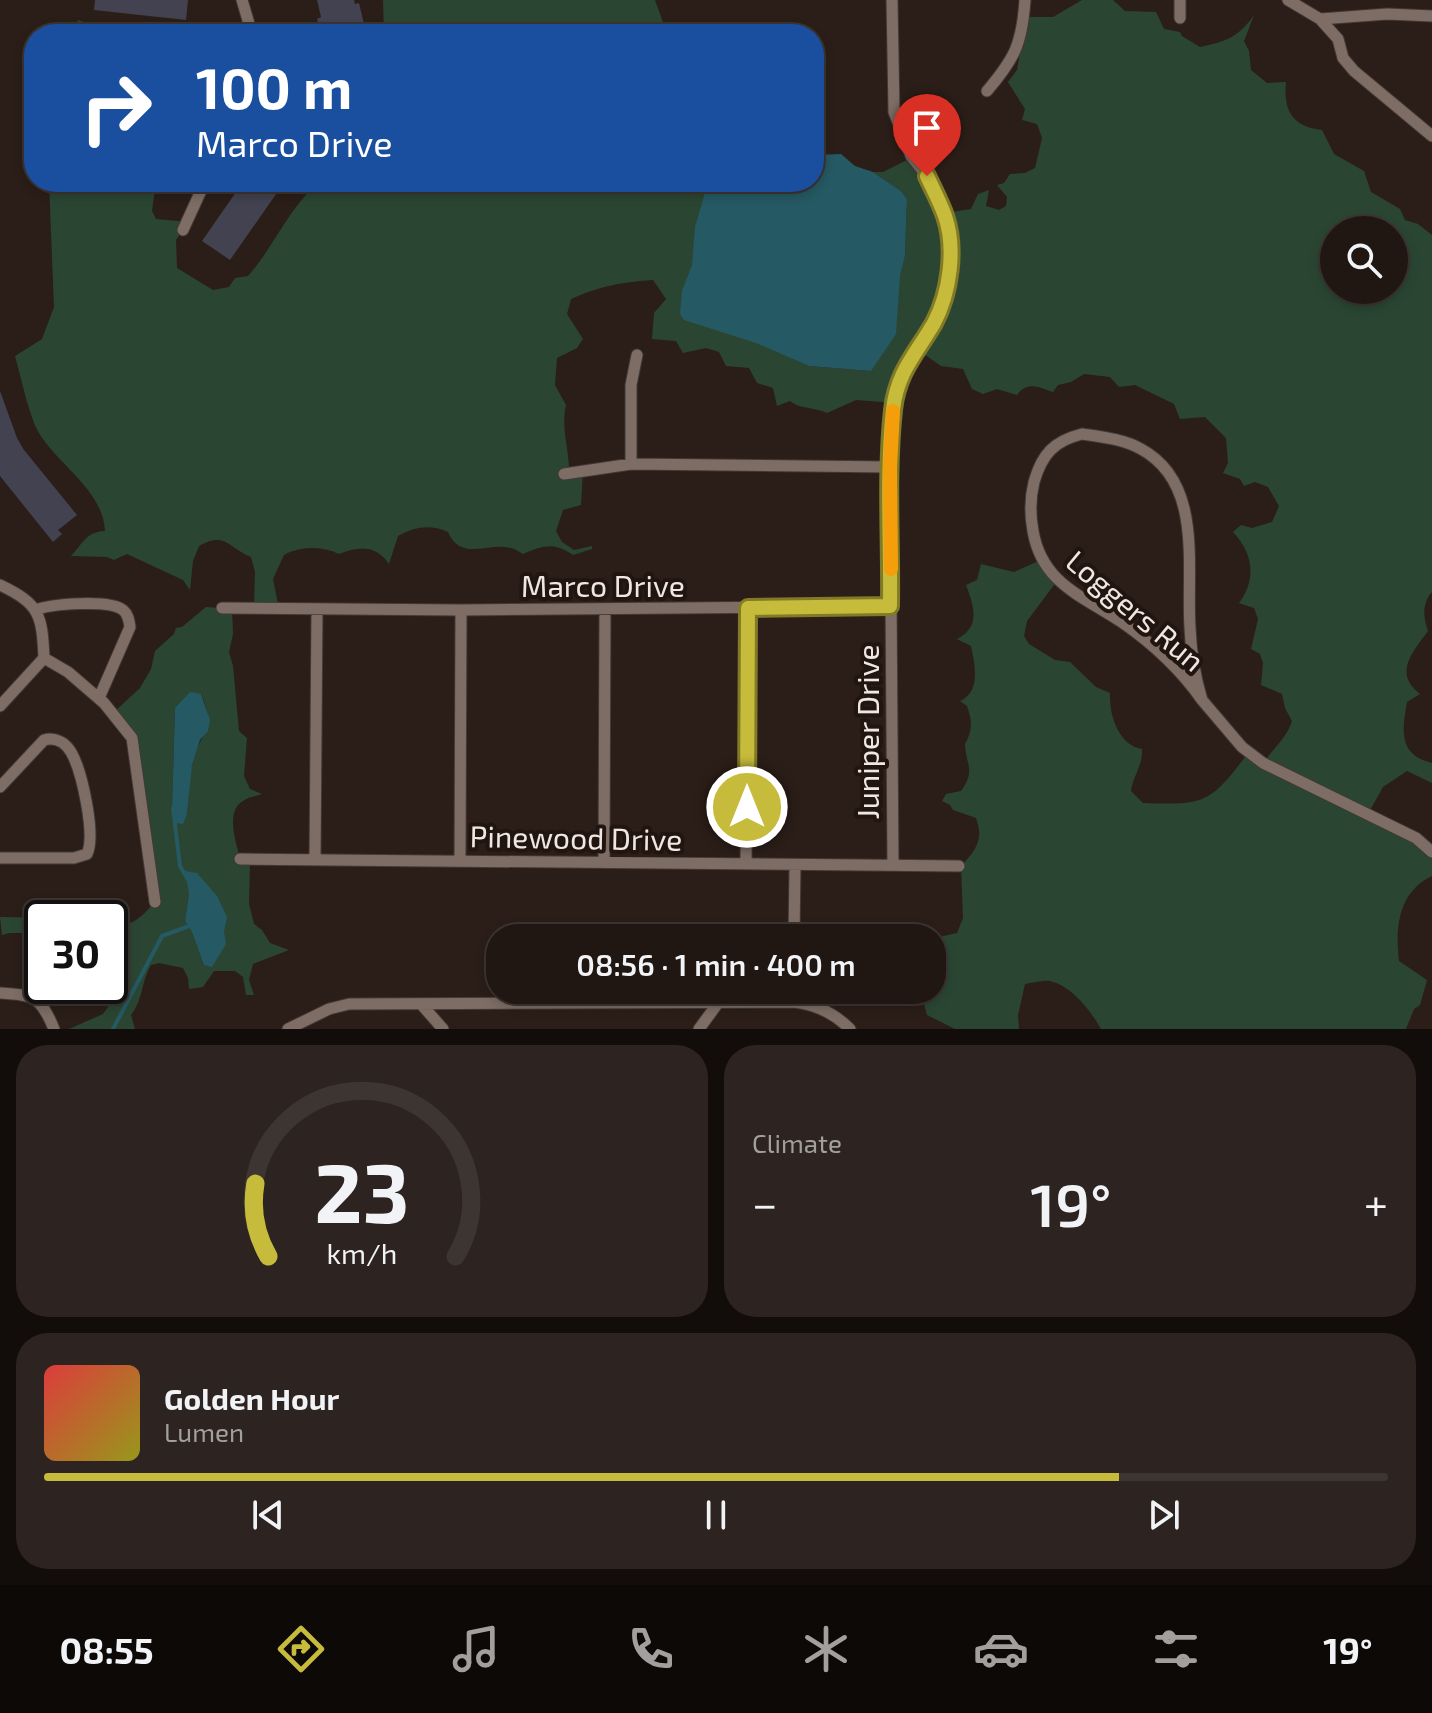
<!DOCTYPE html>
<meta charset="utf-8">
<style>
:root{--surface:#201612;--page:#2d2320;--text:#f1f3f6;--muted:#a29f9f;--line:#3d3532;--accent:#c7bb3b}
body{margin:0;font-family:"Exo 2",sans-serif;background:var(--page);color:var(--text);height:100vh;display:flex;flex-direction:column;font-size:30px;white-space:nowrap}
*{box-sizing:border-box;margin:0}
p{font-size:26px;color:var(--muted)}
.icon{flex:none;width:44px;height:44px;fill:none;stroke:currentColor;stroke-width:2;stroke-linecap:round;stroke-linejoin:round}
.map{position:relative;height:1029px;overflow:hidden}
.sheet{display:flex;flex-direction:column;gap:16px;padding:16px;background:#120c0a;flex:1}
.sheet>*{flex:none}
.guide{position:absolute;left:24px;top:24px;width:800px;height:168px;border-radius:32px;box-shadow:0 4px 12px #0003,0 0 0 2px var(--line);background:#1a4fa0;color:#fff;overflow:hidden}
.controls{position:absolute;left:1320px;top:216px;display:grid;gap:16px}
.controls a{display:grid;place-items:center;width:88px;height:88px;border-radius:50%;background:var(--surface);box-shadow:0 4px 12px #0003,0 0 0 2px var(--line);font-size:40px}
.speed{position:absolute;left:24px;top:900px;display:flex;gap:16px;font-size:40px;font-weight:700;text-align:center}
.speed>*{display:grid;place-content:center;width:104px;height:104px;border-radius:50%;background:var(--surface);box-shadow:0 4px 12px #0003,0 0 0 2px var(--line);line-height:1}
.speed .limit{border:4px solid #111;border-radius:12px;background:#fff;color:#111}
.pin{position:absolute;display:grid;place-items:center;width:68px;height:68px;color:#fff;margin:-82px -34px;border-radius:50% 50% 50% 0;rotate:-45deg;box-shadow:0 0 8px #0007}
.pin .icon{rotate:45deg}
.me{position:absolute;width:88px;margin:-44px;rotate:0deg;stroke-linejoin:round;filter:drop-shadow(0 0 6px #0008)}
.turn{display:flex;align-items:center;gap:28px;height:168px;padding:0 40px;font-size:36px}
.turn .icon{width:104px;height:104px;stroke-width:2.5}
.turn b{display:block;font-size:56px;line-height:68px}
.big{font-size:60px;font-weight:600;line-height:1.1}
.sheet .card{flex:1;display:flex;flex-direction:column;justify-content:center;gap:12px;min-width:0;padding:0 28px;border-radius:32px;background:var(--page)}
.sheet .dial{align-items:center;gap:0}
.dial svg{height:208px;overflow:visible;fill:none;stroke:var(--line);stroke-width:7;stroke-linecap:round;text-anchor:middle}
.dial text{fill:var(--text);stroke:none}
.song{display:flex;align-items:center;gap:24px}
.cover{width:96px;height:96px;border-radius:12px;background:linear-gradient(135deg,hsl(0 70% 55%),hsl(60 70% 35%))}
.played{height:8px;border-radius:4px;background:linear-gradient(90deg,var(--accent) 80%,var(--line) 80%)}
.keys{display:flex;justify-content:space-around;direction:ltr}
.heat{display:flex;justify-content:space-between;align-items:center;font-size:44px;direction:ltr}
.sheet .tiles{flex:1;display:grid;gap:16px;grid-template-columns:1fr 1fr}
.card:last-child{grid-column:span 2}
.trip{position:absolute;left:486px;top:924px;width:460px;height:80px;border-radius:32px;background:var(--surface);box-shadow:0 4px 12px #0003,0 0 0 2px var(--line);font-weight:600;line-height:80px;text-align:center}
.menu{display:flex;height:128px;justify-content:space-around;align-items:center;background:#0d0907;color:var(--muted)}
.menu .icon{width:56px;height:56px}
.menu .current{color:var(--accent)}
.menu b{font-size:36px;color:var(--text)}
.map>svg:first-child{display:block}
.green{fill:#2a4632;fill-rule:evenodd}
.water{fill:#255963}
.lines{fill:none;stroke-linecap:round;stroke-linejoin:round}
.stream{stroke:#255963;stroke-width:4}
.building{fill:#424250}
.street-casing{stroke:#443935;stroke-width:13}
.street{stroke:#7d6d65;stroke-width:11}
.route-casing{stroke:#817a26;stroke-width:20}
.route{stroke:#c7bb3b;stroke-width:14}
.slow{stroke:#f59e0b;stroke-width:14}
.labels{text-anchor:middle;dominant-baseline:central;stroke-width:8;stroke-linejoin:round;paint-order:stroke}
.street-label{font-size:30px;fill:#f0e7e3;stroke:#21150f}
</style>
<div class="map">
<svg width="1432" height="1029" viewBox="0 0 1432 1029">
<rect width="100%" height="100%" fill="#2b1e18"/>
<path class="green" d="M 383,0 L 655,0 L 664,25 L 673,30 L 672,34 L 384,34 Z
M 1082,0 L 1113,0 L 1125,11 L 1156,12 L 1164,29 L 1180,32 L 1182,36 L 1200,47 C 1225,42 1239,37 1254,15 L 1244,41 L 1249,51 L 1251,70 L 1267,83 L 1286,82 C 1283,111 1293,127 1322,130 L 1334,154 L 1364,171 L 1371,192 L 1400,209 L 1405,220 L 1418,224 L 1432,235 L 1432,592 C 1422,603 1423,617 1428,631 C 1412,653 1393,673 1420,694 L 1407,702 C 1402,730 1398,755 1432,763 L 1432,783 L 1407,771 L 1383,787 L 1368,814 L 1432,851 L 1432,876 C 1398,892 1395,928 1399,961 L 1427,980 L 1420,1005 L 1414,1009 L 1406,1029 L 1101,1029 C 1091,1011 1072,986 1050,981 C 1043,980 1032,983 1025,984 L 1018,1015 L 1019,1029 L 955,1029 L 927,1015 L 922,997 L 913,990 L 932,990 L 932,944 L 935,938 L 957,933 L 963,918 L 961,866 C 976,850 984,840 976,818 L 953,810 L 950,805 L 942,801 L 946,794 L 961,791 C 976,770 966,766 965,744 C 973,730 972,720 967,706 L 960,701 C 981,692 975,665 971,646 L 957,639 C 981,627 974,606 966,585 L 977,580 L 981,564 L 1014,572 L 1041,560 L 1057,581 L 1027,621 L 1024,636 L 1029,644 L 1055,660 L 1070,662 L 1096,687 L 1110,693 C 1109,716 1119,745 1142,749 C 1143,765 1133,776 1131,791 L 1143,803 C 1205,805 1210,804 1248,753 L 1264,762 C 1274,748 1287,737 1292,721 L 1285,708 L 1282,694 L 1261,685 L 1263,663 L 1260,654 L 1251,649 L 1258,619 L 1254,608 L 1239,603 C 1257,579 1253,553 1233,532 L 1241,525 L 1252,528 L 1272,522 L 1279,506 L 1268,487 L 1255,482 L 1244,486 L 1240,479 L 1223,473 L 1228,463 L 1226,438 L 1205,417 L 1180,419 L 1174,404 L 1135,385 L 1119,387 L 1110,377 L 1084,374 L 1071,382 L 1058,385 L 1053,392 C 1038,387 1027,381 1017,395 L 997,389 L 983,394 L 972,389 L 963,369 L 941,366 L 918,350 L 907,365 L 895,403 L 856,400 L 827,413 C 815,407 799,409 790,401 L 777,406 L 773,388 L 757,383 L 749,368 L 726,366 L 719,352 L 706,348 L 683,353 L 676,341 L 652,339 L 654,313 L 666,299 L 653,280 C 621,282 601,286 571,299 L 567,314 L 583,339 L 577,348 L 557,358 L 555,385 L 566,405 C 561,426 568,445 569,467 L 583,470 L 581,505 L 563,510 L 556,531 L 562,542 L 574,550 L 592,546 L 592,549 L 573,555 C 554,542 544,545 523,554 C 519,552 516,549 511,548 C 487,542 461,562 448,532 C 429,524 415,527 398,536 L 389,564 C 376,545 359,546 339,554 C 322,546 300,546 284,555 L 273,579 L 279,609 L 254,607 L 255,572 L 251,557 C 228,548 226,531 199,546 L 193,561 L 190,590 L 183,580 L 127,554 L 114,560 L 107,557 L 71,556 C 83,544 85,532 105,531 C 103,490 59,466 39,433 C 29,416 21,377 15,356 L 42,339 L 54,307 L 49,182 L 156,182 L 152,211 L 156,219 L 188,222 L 176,240 L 177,268 L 213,290 L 229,287 L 235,278 L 248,276 C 274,247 290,205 320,182 L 708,182 L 696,235 L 764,345 L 809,366 L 871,371 L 905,256 L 907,199 L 901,191 L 873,172 L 883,172 L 911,158 L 945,213 L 971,209 L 978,194 L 989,190 L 986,206 L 999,210 L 1006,206 L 1007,197 L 997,185 L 1004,183 L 1010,174 L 1025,173 L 1035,168 L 1042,138 L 1037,124 L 1022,120 L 1025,109 L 1008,82 L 1017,70 L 1026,17 L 1053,17 ZM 1334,230 L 1394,230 L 1394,290 L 1334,290 Z
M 78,20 L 95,26 L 146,34 L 75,34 Z
M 206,607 L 232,609 L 233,634 L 229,652 L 233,666 L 239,731 L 247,738 L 244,776 L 250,789 L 262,794 C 256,796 248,797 243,801 C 225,811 236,843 240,858 L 250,862 L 249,904 L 254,924 L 262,930 L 270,943 L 289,950 L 253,964 L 249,980 L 254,995 L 246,995 L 243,977 L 235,971 L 214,971 L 203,987 L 189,989 L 188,978 L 183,968 L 159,963 L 151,965 C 141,982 143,1000 131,1015 L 135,1029 L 69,1029 L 103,1014 L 112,1001 L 109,986 L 110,923 C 129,930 145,916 155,900 L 133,738 L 113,713 L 140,688 L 151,669 L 155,651 L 174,634 L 176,628 L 182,627 ZM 201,694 C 218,734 200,729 192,764 C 189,780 189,798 187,814 L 176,823 L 172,807 L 175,708 ZM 189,893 L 204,965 C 197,949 195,934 185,921 Z
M 0,917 L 63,918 L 64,918 L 42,918 L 42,933 L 9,933 L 2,935 Z"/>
<path class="water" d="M 841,154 L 855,166 L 873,172 L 901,191 L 907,199 L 905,256 L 900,275 L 896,334 L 871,371 L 809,366 L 756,343 L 684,320 L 680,314 L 682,291 L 692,265 L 695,227 L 708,182 L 814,182 L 814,155 Z
M 190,692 L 201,694 L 210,720 L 208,731 L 200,740 L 192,765 L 187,814 L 183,824 L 176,823 L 172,807 L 175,708 Z
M 185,871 L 197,873 L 217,896 L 227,917 L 224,931 L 226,944 L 212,967 L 204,965 C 197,949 195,934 185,921 L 189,893 Z"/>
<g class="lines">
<path class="stream" d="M 173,808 L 180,866 L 188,880
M 113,1029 L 162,936 L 192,925"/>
</g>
<path class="building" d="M 95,0 L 188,0 L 186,20 L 94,10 Z
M 317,0 L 354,0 L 355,4 L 359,3 L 365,28 L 342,34 L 321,34 L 317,19 L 321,17 Z
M 191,24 L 225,28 L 224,34 L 190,34 Z
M 243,182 L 273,182 L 281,187 L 230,260 L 202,241 Z
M 0,391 L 17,438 L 24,450 L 77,515 L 58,530 L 62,534 L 53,542 L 0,476 Z"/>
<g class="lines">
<g class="street-casing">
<path id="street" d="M 242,0 L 252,34
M 892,0 L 894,112 L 911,156 L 927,176 L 946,218 L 950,254 L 949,275 L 934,322 L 905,365 L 898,386 L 893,409 L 890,467 L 893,865
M 1288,0 L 1320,19 L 1387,14 L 1432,16
M 1180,18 L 1180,0
M 1320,19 L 1338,39 L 1343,58 L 1354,71 L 1432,136
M 987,91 C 1015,58 1022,44 1025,0
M 183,230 L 205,182
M 1082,434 C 1102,437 1123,439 1141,449 C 1204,483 1186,568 1190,628 C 1191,652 1195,677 1202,700 C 1181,670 1153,644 1123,623 C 1083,596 1042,584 1033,531 C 1030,515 1030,498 1034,482 C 1042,454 1054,441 1082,434 Z
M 631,464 L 631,385 L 637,355
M 564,474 L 631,464 L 890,467
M 0,585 C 40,604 42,615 44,658 L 68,672 L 104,703 L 132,738 L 155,902
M 222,608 L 461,610 L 890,606
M 35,610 C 51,604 109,599 123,610 C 128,614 129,620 130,627 L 99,698
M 1202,700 L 1242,747 L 1263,763 L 1416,838 L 1432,852
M 0,706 L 44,658
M 0,787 L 44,740 C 55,737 65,742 71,752 C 82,771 96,835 87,854 L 74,858 L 0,858
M 240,859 L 959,866
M 315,859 L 317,610
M 460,860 L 461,610
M 604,861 L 605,609
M 746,863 L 748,608
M 794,938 L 795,865
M 0,993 C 34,995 41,997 54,1029
M 421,1004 L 443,1029
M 288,1029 L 329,1009 L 349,1004 L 793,1002 C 815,1004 834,1013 850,1029
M 699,1029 L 718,1003"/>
</g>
<use href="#street" class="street"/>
</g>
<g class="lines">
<g class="route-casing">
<path id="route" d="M 747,807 L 748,608 L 890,606 C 891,542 886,475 893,410 C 897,372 916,354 934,323 C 950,293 956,248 945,216 C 940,202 933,189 927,176"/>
</g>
<use href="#route" class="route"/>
<path class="slow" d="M 891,569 L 890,467 L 893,411"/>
</g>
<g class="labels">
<g class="street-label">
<text x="603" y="585">Marco Drive</text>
<text transform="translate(1136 610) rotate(40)">Loggers Run</text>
<text transform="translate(867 732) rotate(-90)">Juniper Drive</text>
<text transform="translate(576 837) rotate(1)">Pinewood Drive</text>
</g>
</g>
</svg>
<div class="controls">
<a><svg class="icon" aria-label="search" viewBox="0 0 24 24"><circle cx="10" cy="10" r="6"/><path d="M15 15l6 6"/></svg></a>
</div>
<div class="speed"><div class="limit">30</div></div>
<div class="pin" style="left:927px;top:176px;background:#d93025"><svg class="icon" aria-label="arrive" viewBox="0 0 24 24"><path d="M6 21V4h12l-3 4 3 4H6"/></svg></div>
<svg class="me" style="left:747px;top:807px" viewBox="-20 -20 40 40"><circle r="17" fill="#c7bb3b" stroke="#fff" stroke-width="3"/><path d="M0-11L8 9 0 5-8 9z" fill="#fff"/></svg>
<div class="trip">08:56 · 1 min · 400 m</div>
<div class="guide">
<div class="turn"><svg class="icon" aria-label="right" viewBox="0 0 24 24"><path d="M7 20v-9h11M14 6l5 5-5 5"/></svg><div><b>100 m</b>Marco Drive</div></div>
</div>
</div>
<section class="sheet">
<div class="tiles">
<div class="card dial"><svg viewBox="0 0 100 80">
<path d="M14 69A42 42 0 1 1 86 69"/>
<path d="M14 69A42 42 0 0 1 9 41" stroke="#c7bb3b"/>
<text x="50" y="56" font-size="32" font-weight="700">23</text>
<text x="50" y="72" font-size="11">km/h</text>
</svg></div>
<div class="card"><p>Climate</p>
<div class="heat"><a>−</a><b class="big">19°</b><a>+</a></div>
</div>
<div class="card">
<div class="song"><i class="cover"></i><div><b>Golden Hour</b><p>Lumen</p></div></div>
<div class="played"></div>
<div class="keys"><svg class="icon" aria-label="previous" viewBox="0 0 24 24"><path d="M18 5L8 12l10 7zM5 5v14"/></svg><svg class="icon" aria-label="pause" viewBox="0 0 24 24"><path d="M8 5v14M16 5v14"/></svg><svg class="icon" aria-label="next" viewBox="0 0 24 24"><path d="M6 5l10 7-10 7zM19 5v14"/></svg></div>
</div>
</div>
</section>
<nav class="menu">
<b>08:55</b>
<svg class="icon current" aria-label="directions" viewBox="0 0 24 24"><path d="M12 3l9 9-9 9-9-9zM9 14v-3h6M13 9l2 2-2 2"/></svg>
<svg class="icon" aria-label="music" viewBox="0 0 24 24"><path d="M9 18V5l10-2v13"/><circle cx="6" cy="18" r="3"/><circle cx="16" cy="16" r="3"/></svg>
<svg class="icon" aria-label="phone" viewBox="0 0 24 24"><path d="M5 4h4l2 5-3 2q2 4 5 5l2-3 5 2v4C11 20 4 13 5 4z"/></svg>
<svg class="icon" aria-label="climate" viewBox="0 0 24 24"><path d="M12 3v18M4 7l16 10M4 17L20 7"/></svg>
<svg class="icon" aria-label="car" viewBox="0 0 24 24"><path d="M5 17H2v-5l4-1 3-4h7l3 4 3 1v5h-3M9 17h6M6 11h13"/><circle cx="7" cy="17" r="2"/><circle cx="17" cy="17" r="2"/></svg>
<svg class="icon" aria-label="filters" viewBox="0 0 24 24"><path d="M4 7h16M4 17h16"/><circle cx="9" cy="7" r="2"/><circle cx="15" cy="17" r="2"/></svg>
<b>19°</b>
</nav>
